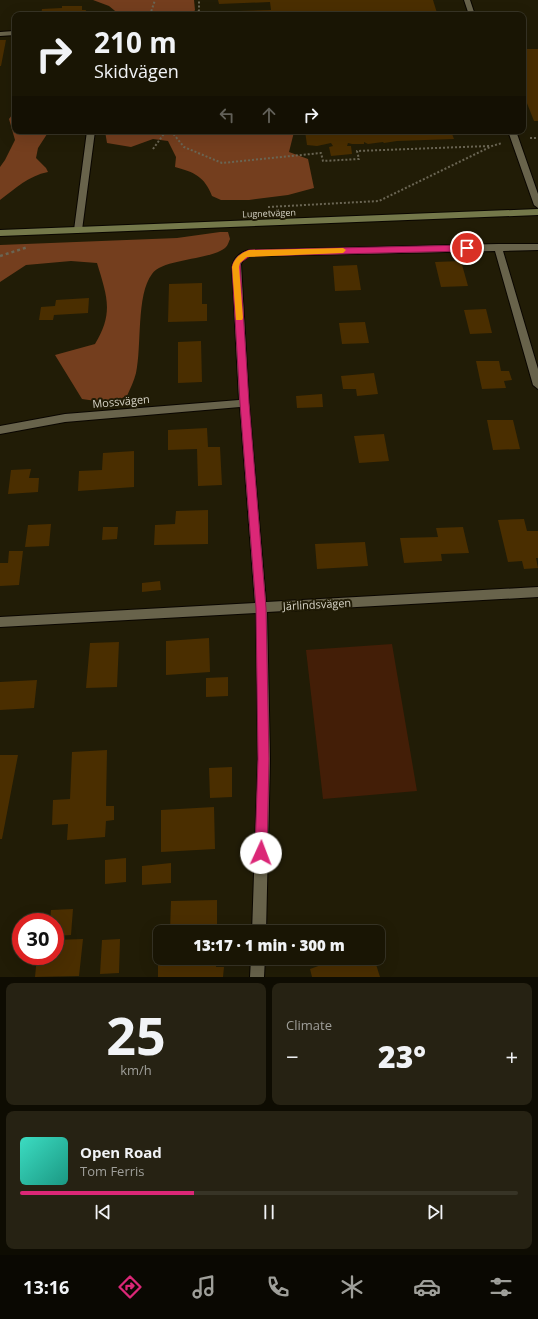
<!DOCTYPE html>
<meta charset="utf-8">
<style>
:root{--surface:#191504;--page:#262213;--text:#f1f3f6;--muted:#9f9f9a;--line:#373426;--accent:#db2777}
body{margin:0;font-family:"Open Sans",sans-serif;background:var(--page);color:var(--text);height:100vh;display:flex;flex-direction:column;font-size:15px;white-space:nowrap}
*{box-sizing:border-box;margin:0}
p{font-size:13px;color:var(--muted)}
.icon{flex:none;width:22px;height:22px;fill:none;stroke:currentColor;stroke-width:2;stroke-linecap:round;stroke-linejoin:round}
.map{position:relative;height:977px;overflow:hidden}
.sheet{display:flex;flex-direction:column;gap:6px;padding:6px;background:#0e0c02;flex:1}
.sheet>*{flex:none}
.banner{position:absolute;left:12px;top:12px;width:514px;height:122px;border-radius:8px;box-shadow:0 4px 16px #0002,0 0 0 1px var(--line);background:#191504;color:var(--text);overflow:hidden}
.speed{position:absolute;left:12px;top:913px;display:flex;gap:8px;font-size:20px;font-weight:700;text-align:center}
.speed>*{display:grid;place-content:center;width:52px;height:52px;border-radius:50%;background:var(--surface);box-shadow:0 4px 16px #0002,0 0 0 1px var(--line);line-height:1}
.speed .limit{border:6px solid #d22;background:#fff;color:#111}
.pin{position:absolute;display:grid;place-items:center;width:34px;height:34px;color:#fff;margin:-17px;border:2px solid #fff;border-radius:50%;box-shadow:0 1px 4px #0007}
.me{position:absolute;width:44px;margin:-22px;rotate:2deg;stroke-linejoin:round;filter:drop-shadow(0 0 3px #0008)}
.turn{display:flex;align-items:center;gap:14px;height:84px;padding:0 16px;font-size:18px}
.turn .icon{width:52px;height:52px;stroke-width:2.5}
.turn b{display:block;font-size:28px;line-height:34px}
.lanes{display:flex;align-items:center;height:38px;padding:0 16px;background:#0003;justify-content:center;gap:20px;direction:ltr}
.lanes .off{opacity:.35}
.big{font-size:30px;font-weight:800;line-height:1.1}
.sheet .tile{flex:1;display:flex;flex-direction:column;justify-content:center;gap:6px;min-width:0;padding:0 14px;border-radius:8px;background:var(--page)}
.sheet .dial{align-items:center;gap:0}
.dial b{font-size:52px;line-height:1}
.song{display:flex;align-items:center;gap:12px}
.cover{width:48px;height:48px;border-radius:6px;background:linear-gradient(135deg,hsl(170 70% 55%),hsl(170 70% 35%))}
.played{height:4px;border-radius:2px;background:linear-gradient(90deg,var(--accent) 35%,var(--line) 35%)}
.keys{display:flex;justify-content:space-around;direction:ltr}
.heat{display:flex;justify-content:space-between;align-items:center;font-size:22px;direction:ltr}
.sheet .tiles{flex:1;display:grid;gap:6px;grid-template-columns:1fr 1fr}
.tile:last-child{grid-column:span 2}
.trip{position:absolute;left:153px;top:925px;width:232px;height:40px;border-radius:8px;background:var(--surface);box-shadow:0 4px 16px #0002,0 0 0 1px var(--line);font-weight:800;line-height:40px;text-align:center}
.dock{display:flex;height:64px;justify-content:space-around;align-items:center;background:#0a0802;color:var(--muted)}
.dock .icon{width:28px;height:28px}
.dock .on{color:var(--accent)}
.dock b{font-size:18px;color:var(--text)}
.map>svg:first-child{display:block}
.green{fill:#431e07}
.forest{fill:#743e1e}
.building{fill:#4a2e00}
.lines{fill:none;stroke-linecap:round;stroke-linejoin:round}
.lane-casing{stroke:#0a0600;stroke-width:2}
.street-casing{stroke:#0a0600;stroke-width:2}
.secondary-casing{stroke:#0a0600;stroke-width:2}
.path-far1{stroke:#6a6553;stroke-width:2;stroke-dasharray:2 2;stroke-linecap:butt}
.path{stroke:#6a6553;stroke-width:2.5;stroke-dasharray:3 3;stroke-linecap:butt}
.lane{fill:#68634b;fill-rule:evenodd}
.street{fill:#68634b;fill-rule:evenodd}
.secondary{fill:#74784a;fill-rule:evenodd}
.route{fill:#db2777;stroke:#8e194d}
.slow{fill:#f59e0b}
.labels{text-anchor:middle;dominant-baseline:central;stroke-width:4;stroke-linejoin:round;paint-order:stroke}
.far-street-label{font-size:9px;fill:#d6d3c6;stroke:#211c06}
.street-label{font-size:11px;fill:#d6d3c6;stroke:#211c06}
</style>
<div class="map">
<svg width="538" height="977" viewBox="0 0 538 977">
<rect width="100%" height="100%" fill="#211c06"/>
<path class="green" d="M 392,644 L 417,791 L 323,799 L 306,650 Z"/>
<path class="forest" d="M 93,0 L 194,0 L 195,10 L 192,15 L 120,15 L 109,6 Z
M 15,111 L 15,131 L 49,131 L 38,148 L 36,158 L 46,168 L 48,172 C 28,176 16,188 0,200 L 0,167 L 5,160 L 15,140 L 9,119 Z
M 105,131 L 292,131 L 294,132 L 289,152 L 308,159 L 314,188 L 288,195 L 249,200 L 221,200 L 212,196 C 205,177 194,172 175,167 L 176,157 L 168,141 L 153,139 L 131,147 L 107,143 Z
M 220,232 L 228,232 L 230,239 C 229,241 228,245 226,247 C 214,260 163,258 152,274 C 136,295 142,346 136,373 C 134,381 130,389 127,396 L 110,403 L 82,399 L 55,355 L 95,344 C 114,313 107,296 97,263 L 71,261 L 26,265 L 0,282 L 0,245 L 177,238 Z"/>
<path class="building" d="M 218,0 L 433,0 L 437,13 L 424,15 L 203,15 L 203,12 L 271,10 L 270,2 L 219,4 Z
M 62,6 L 82,6 L 82,10 L 86,10 L 85,15 L 41,15 L 42,9 L 62,8 Z
M 0,40 L 6,40 L 1,66 L 0,66 Z
M 523,49 L 538,49 L 538,121 L 534,121 L 523,93 Z
M 305,131 L 451,131 L 454,139 L 397,141 L 384,143 L 383,142 L 368,144 L 364,142 L 364,144 L 352,144 L 348,143 L 347,146 L 351,146 L 352,154 L 331,156 L 329,147 L 333,146 L 331,143 L 317,146 L 307,145 Z
M 461,261 L 468,286 L 441,287 L 435,262 Z
M 357,265 L 361,290 L 335,291 L 333,266 Z
M 202,283 L 202,304 L 207,304 L 207,321 L 168,322 L 169,284 Z
M 89,298 L 88,313 L 54,315 L 53,320 L 39,320 L 41,307 L 55,306 L 56,300 Z
M 486,309 L 492,333 L 470,334 L 464,310 Z
M 365,322 L 369,343 L 342,344 L 339,323 Z
M 201,341 L 202,382 L 178,383 L 178,342 Z
M 476,361 L 499,361 L 501,371 L 509,371 L 512,380 L 504,381 L 506,388 L 482,389 Z
M 374,373 L 378,394 L 357,396 L 356,389 L 343,389 L 341,376 Z
M 322,394 L 323,407 L 297,408 L 296,396 Z
M 487,420 L 513,420 L 520,449 L 493,450 Z
M 207,428 L 208,447 L 220,447 L 222,485 L 198,486 L 197,449 L 168,450 L 168,430 Z
M 384,434 L 389,461 L 359,463 L 354,436 Z
M 134,451 L 134,487 L 78,491 L 79,471 L 102,470 L 103,453 Z
M 31,469 L 29,478 L 39,478 L 38,492 L 8,494 L 11,470 Z
M 208,510 L 208,544 L 154,545 L 155,525 L 175,524 L 176,511 Z
M 524,519 L 527,531 L 538,531 L 538,558 L 536,558 L 538,568 L 524,569 L 522,561 L 508,562 L 498,520 Z
M 51,524 L 49,546 L 25,547 L 28,525 Z
M 103,527 L 118,527 L 117,539 L 102,540 Z
M 463,527 L 469,553 L 441,554 L 442,561 L 404,563 L 400,538 L 438,537 L 436,528 Z
M 365,542 L 368,566 L 317,569 L 315,544 Z
M 9,551 L 23,551 L 19,585 L 0,586 L 0,563 L 8,563 Z
M 160,581 L 161,590 L 142,592 L 142,583 Z
M 209,638 L 210,672 L 166,675 L 166,641 Z
M 119,642 L 117,687 L 86,688 L 90,643 Z
M 228,677 L 228,696 L 206,697 L 206,678 Z
M 37,680 L 34,708 L 0,710 L 0,682 Z
M 107,750 L 106,806 L 114,806 L 114,820 L 106,821 L 105,837 L 67,840 L 68,824 L 52,825 L 53,800 L 70,799 L 72,752 Z
M 0,755 L 18,755 L 2,839 L 0,839 Z
M 232,767 L 232,797 L 210,798 L 209,768 Z
M 214,807 L 215,849 L 161,852 L 161,810 Z
M 126,858 L 126,882 L 105,884 L 105,860 Z
M 171,863 L 171,883 L 142,885 L 142,866 Z
M 217,900 L 217,932 L 170,932 L 171,901 Z
M 73,909 L 71,935 L 55,936 L 55,922 L 50,922 L 51,910 Z
M 83,939 L 79,976 L 35,977 L 37,956 L 55,956 L 55,940 Z
M 120,939 L 119,973 L 100,974 L 102,940 Z
M 168,958 L 216,958 L 216,967 L 224,967 L 223,977 L 158,977 L 158,963 L 168,963 Z
M 341,958 L 374,958 L 380,977 L 312,977 L 310,969 Z"/>
<g class="lines">
<g class="lane-casing">
<path id="lane" d="M 464,0 L 470,0 L 475,15 L 469,15 Z
M 106,12 L 110,15 L 103,15 L 104,13 Z
M 14,31 L 15,35 L 0,36 L 0,32 Z
M 87,131 L 95,131 L 82,230 L 78,233 L 74,230 Z
M 508,131 L 516,131 L 538,194 L 538,208 L 534,205 Z"/>
</g>
<g class="street-casing">
<path id="street" d="M 498,244 L 538,244 L 538,250 L 503,251 L 538,369 L 538,389 L 533,385 L 495,251 L 249,256 L 243,260 L 241,264 L 249,403 L 266,602 L 538,587 L 538,597 L 267,612 L 270,759 L 266,932 L 252,932 L 258,759 L 256,613 L 0,627 L 0,617 L 255,603 L 240,407 L 65,422 L 0,434 L 0,426 L 65,414 L 239,400 L 232,267 C 234,257 240,253 249,250 Z
M 251,958 L 265,958 L 264,977 L 250,977 Z"/>
</g>
<g class="secondary-casing">
<path id="secondary" d="M 538,209 L 538,215 L 0,236 L 0,230 Z"/>
</g>
<path class="path-far1" d="M 150,15 L 155,0
M 197,15 L 199,10 L 199,0
M 171,131 L 184,147 L 222,163 L 321,153 L 323,161 L 359,159 L 357,151 L 489,146
M 530,138 L 538,138
M 153,149 L 166,131
M 268,207 L 379,201 L 492,146 L 502,143"/>
<path class="path" d="M 0,256 L 28,247"/>
<use href="#lane" class="lane"/>
<use href="#street" class="street"/>
<use href="#secondary" class="secondary"/>
</g>
<path class="route" d="M 467,245 L 471,248 L 467,251 L 250,256 L 240,263 L 249,403 L 266,608 L 269,759 L 267,853 L 265,857 L 261,859 L 257,857 L 255,853 L 258,759 L 256,608 L 240,403 L 232,267 C 234,258 241,253 249,250 Z"/>
<path class="slow" d="M 343,248 L 346,250 L 343,253 L 247,257 L 240,263 L 239,267 L 243,318 L 242,320 L 236,320 L 232,267 C 234,258 241,253 249,250 Z"/>
<g class="labels">
<g class="far-street-label">
<text transform="translate(269 213) rotate(-2)">Lugnetvägen</text>
</g>
<g class="street-label">
<text transform="translate(121 401) rotate(-5)">Mossvägen</text>
<text transform="translate(317 604) rotate(-3)">Järlindsvägen</text>
</g>
</g>
</svg>
<div class="speed"><div class="limit">30</div></div>
<div class="pin" style="left:467px;top:248px;background:#d93025"><svg class="icon" aria-label="arrive" viewBox="0 0 24 24"><path d="M6 21V4h12l-3 4 3 4H6"/></svg></div>
<svg class="me" style="left:261px;top:853px" viewBox="-20 -20 40 40"><circle r="19" fill="#fff"/><path d="M0-13L10 11 0 6-10 11z" fill="#db2777"/></svg>
<div class="trip">13:17 · 1 min · 300 m</div>
<div class="banner">
<div class="turn"><svg class="icon" aria-label="right" viewBox="0 0 24 24"><path d="M7 20v-9h11M14 6l5 5-5 5"/></svg><div><b>210 m</b>Skidvägen</div></div>
<div class="lanes"><svg class="icon off" aria-label="left" viewBox="0 0 24 24"><path d="M17 20v-9H6M10 6l-5 5 5 5"/></svg><svg class="icon off" aria-label="ahead" viewBox="0 0 24 24"><path d="M12 20V5M6 11l6-6 6 6"/></svg><svg class="icon" aria-label="right" viewBox="0 0 24 24"><path d="M7 20v-9h11M14 6l5 5-5 5"/></svg></div>
</div>
</div>
<section class="sheet">
<div class="tiles">
<div class="tile dial"><b>25</b><p>km/h</p></div>
<div class="tile"><p>Climate</p>
<div class="heat"><a>−</a><b class="big">23°</b><a>+</a></div>
</div>
<div class="tile">
<div class="song"><i class="cover"></i><div><b>Open Road</b><p>Tom Ferris</p></div></div>
<div class="played"></div>
<div class="keys"><svg class="icon" aria-label="previous" viewBox="0 0 24 24"><path d="M18 5L8 12l10 7zM5 5v14"/></svg><svg class="icon" aria-label="pause" viewBox="0 0 24 24"><path d="M8 5v14M16 5v14"/></svg><svg class="icon" aria-label="next" viewBox="0 0 24 24"><path d="M6 5l10 7-10 7zM19 5v14"/></svg></div>
</div>
</div>
</section>
<nav class="dock">
<b>13:16</b>
<svg class="icon on" aria-label="directions" viewBox="0 0 24 24"><path d="M12 3l9 9-9 9-9-9zM9 14v-3h6M13 9l2 2-2 2"/></svg>
<svg class="icon" aria-label="music" viewBox="0 0 24 24"><path d="M9 18V5l10-2v13"/><circle cx="6" cy="18" r="3"/><circle cx="16" cy="16" r="3"/></svg>
<svg class="icon" aria-label="phone" viewBox="0 0 24 24"><path d="M5 4h4l2 5-3 2q2 4 5 5l2-3 5 2v4C11 20 4 13 5 4z"/></svg>
<svg class="icon" aria-label="climate" viewBox="0 0 24 24"><path d="M12 3v18M4 7l16 10M4 17L20 7"/></svg>
<svg class="icon" aria-label="car" viewBox="0 0 24 24"><path d="M5 17H2v-5l4-1 3-4h7l3 4 3 1v5h-3M9 17h6M6 11h13"/><circle cx="7" cy="17" r="2"/><circle cx="17" cy="17" r="2"/></svg>
<svg class="icon" aria-label="filters" viewBox="0 0 24 24"><path d="M4 7h16M4 17h16"/><circle cx="9" cy="7" r="2"/><circle cx="15" cy="17" r="2"/></svg>
</nav>
